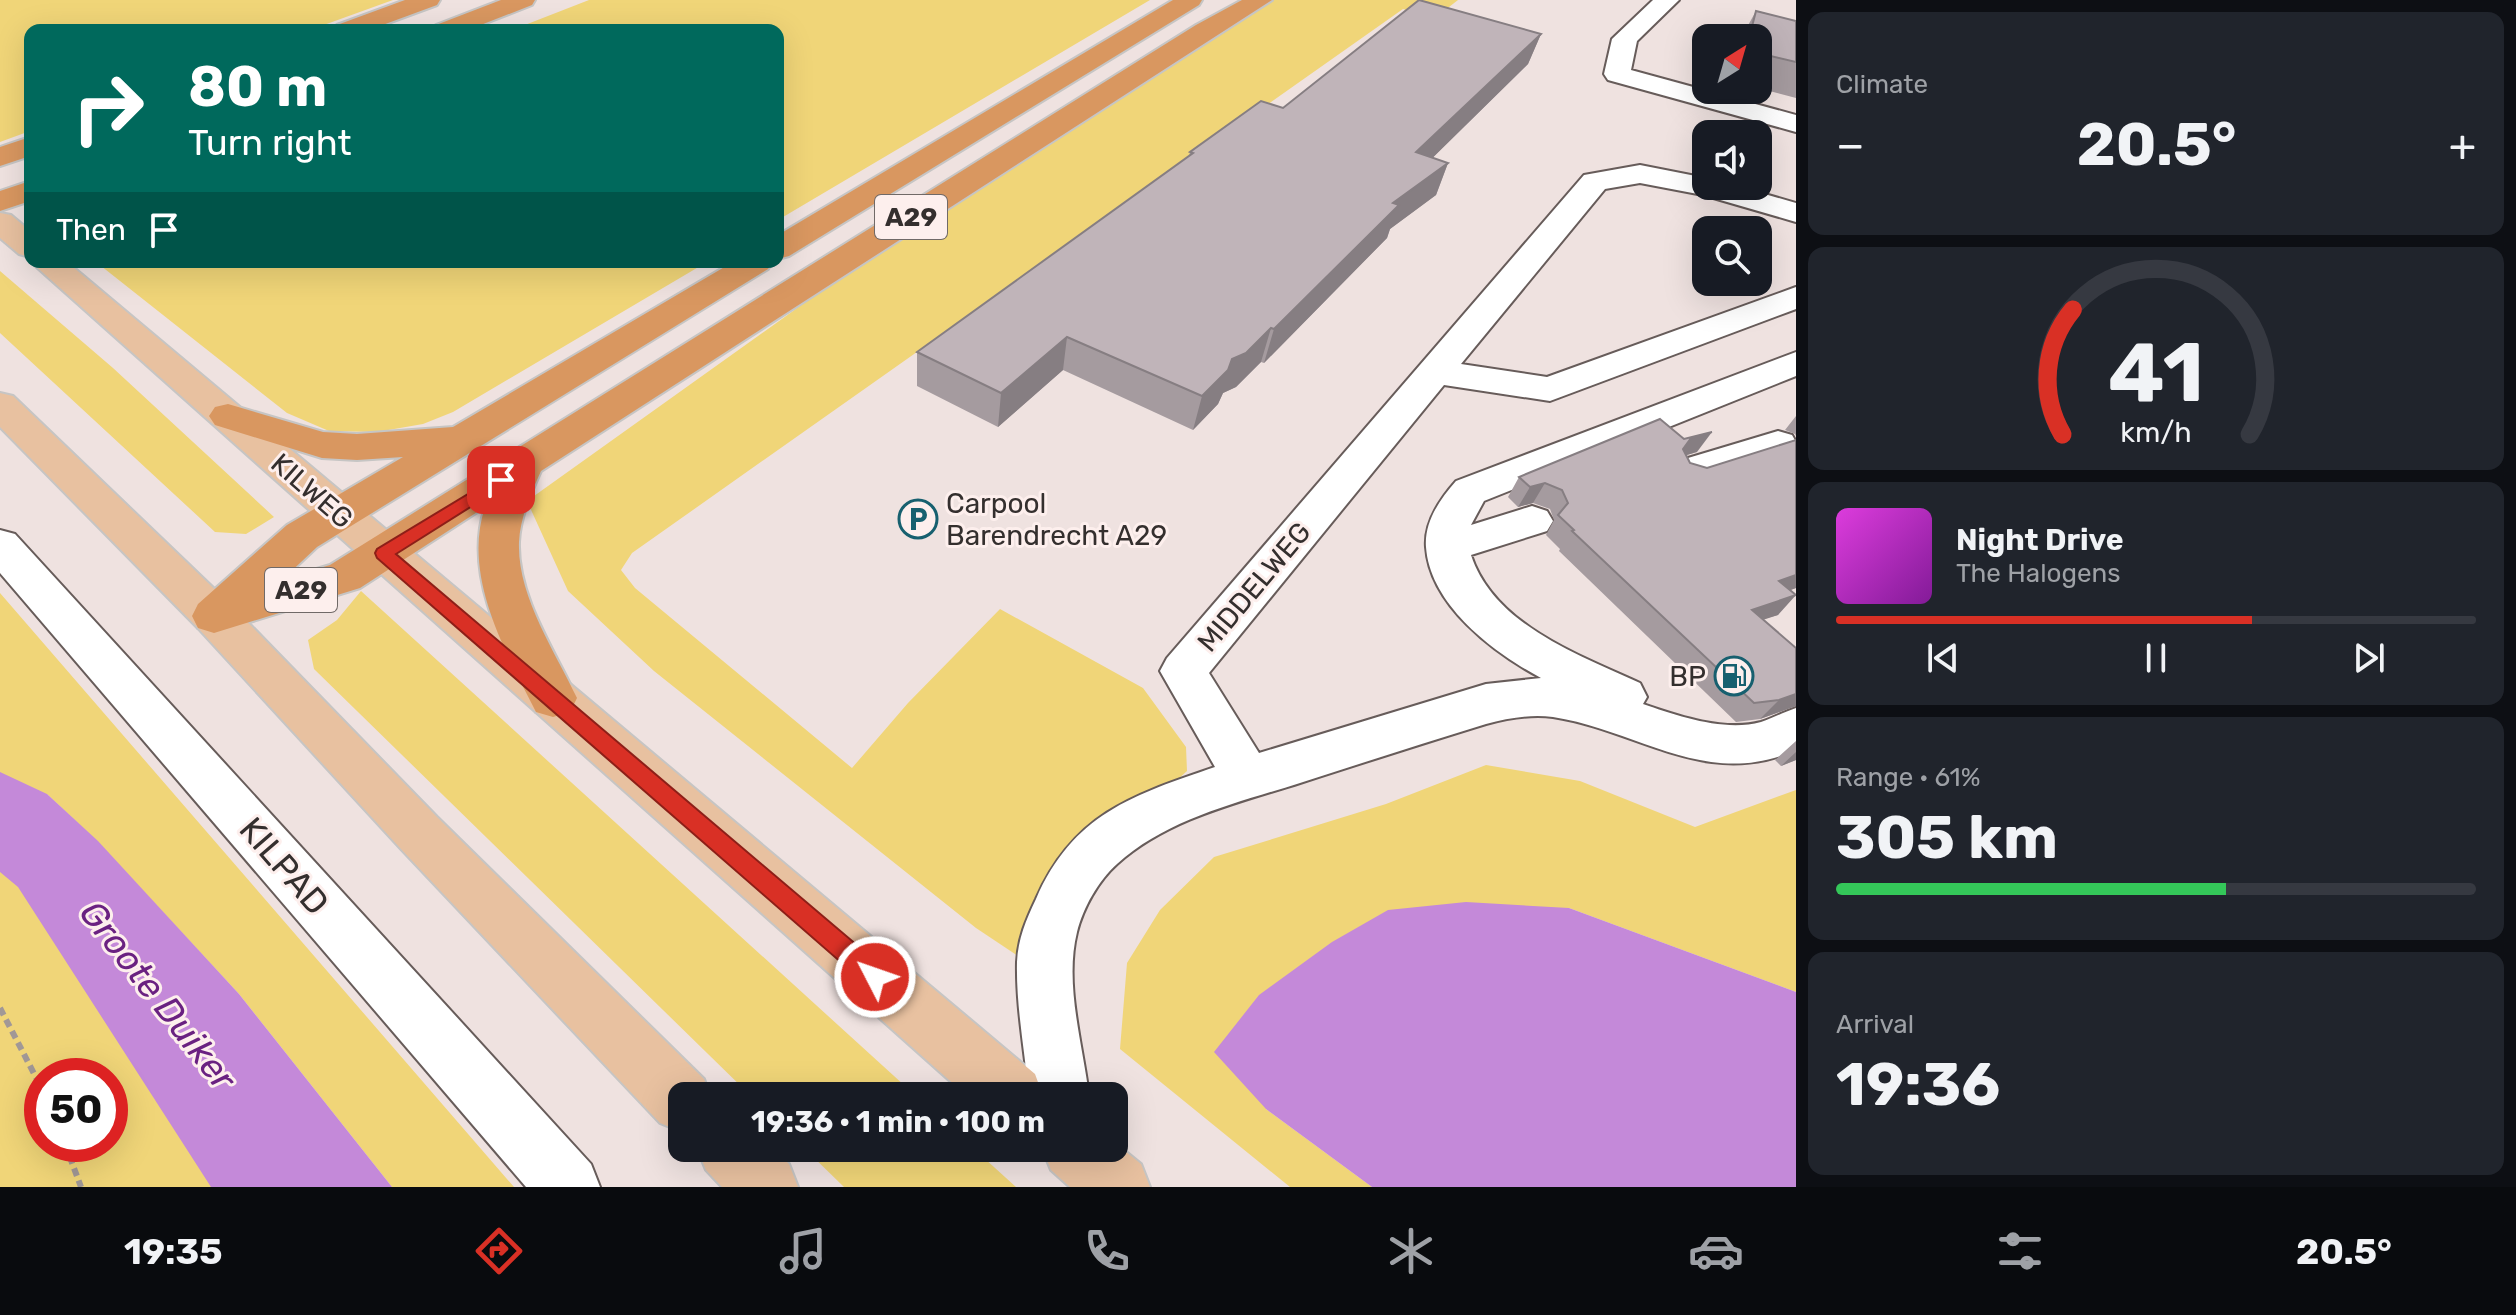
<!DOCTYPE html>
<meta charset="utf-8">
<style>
:root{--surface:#171b24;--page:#20242c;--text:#f1f3f6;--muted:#9ea1a6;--line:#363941;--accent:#d93025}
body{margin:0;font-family:Rubik,sans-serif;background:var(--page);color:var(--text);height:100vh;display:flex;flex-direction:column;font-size:30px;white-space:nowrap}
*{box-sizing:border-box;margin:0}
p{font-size:26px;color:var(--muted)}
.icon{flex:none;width:44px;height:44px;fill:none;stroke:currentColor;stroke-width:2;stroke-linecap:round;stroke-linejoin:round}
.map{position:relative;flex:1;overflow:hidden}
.side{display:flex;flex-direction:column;gap:12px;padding:12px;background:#0d0f14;width:720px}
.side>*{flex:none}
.banner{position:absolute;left:24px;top:24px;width:760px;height:244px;border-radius:16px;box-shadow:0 8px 32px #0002;background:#00695c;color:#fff;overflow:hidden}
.needle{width:52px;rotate:37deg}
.fabs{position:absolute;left:1692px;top:24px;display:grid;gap:16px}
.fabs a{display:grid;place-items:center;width:80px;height:80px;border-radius:16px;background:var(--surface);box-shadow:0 8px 32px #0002;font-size:40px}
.speed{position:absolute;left:24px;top:1058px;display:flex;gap:16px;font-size:40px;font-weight:700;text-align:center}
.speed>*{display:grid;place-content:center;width:104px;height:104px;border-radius:50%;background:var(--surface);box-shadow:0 8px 32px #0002;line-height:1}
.speed .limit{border:12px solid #d22;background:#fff;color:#111}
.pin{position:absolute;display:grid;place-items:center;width:68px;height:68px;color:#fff;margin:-34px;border-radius:16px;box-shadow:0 4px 12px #0006}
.me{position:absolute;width:88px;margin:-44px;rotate:311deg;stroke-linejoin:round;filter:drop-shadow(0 0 6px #0008)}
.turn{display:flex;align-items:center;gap:28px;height:168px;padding:0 32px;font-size:36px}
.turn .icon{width:104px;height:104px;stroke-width:2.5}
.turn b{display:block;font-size:56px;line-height:68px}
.then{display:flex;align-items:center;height:76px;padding:0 32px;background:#0003;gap:16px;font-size:30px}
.big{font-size:60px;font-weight:700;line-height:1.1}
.side .card{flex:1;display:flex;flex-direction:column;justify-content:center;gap:12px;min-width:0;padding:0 28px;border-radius:16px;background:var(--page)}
.side .dial{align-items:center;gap:0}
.dial svg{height:208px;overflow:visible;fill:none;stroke:var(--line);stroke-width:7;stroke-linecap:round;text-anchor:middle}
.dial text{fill:var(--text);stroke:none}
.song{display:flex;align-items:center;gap:24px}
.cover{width:96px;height:96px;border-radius:12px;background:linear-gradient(135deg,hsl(300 70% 55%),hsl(290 70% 35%))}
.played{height:8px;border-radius:4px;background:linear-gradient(90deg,var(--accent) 65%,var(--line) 65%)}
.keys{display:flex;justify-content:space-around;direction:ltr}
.heat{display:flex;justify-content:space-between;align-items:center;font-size:44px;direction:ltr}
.charge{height:12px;border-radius:6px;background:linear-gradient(90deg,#34c759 61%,var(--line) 0)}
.trip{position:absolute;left:668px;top:1082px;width:460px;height:80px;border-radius:16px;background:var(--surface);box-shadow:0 8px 32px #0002;font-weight:700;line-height:80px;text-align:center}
.dock{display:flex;height:128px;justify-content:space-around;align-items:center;background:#090b0e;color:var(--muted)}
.dock .icon{width:56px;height:56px}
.dock .selected{color:var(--accent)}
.dock b{font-size:36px;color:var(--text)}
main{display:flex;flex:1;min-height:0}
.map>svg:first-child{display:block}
.green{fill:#f0d578;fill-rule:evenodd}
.water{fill:#c489d9}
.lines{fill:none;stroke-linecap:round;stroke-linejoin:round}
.minor-casing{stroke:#675c5a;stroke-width:4}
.major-casing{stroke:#c6c5c4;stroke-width:4}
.highway-casing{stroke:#c6c5c4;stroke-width:4}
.path{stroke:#a19896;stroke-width:6;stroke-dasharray:8 5;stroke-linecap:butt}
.minor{fill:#fff;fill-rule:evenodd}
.major{fill:#e8c1a0;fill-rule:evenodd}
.highway{fill:#d99760;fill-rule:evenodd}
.wall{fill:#a59b9f}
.shaded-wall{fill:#867e82}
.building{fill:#c0b4b9;stroke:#867e82;stroke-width:2}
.route{fill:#d93025;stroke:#8d1f18;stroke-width:2}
.labels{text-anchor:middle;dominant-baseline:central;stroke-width:6;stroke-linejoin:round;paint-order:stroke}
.shield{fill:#fdefed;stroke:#706967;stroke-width:2}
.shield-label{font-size:26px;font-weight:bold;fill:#342f2e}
.street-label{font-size:28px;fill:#342f2e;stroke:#fdefed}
.poi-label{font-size:28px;fill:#342f2e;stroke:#fdefed;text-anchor:start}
.near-street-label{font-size:34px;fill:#342f2e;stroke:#fdefed}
.near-water-label{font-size:36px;font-style:italic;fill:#6a2181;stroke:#fdefed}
</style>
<main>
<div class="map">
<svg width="1796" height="1187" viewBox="0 0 1796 1187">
<rect width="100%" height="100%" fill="#efe2e0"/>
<path class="green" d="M 0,0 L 393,0 L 310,30 L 30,30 L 30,131 L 0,142 Z
M 589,0 L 1150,0 L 778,220 L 778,30 L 512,30 Z
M 1267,0 L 1458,0 L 1435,18 L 1403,9 L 632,553 L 621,570 L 635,588 L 852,768 L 908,703 L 1000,609 L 1143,688 L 1186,747 L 1187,771 L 1164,792 L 1021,958 L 976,928 L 654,671 L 568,591 L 527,501 L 814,296 Z
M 96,262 L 707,262 L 453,412 L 423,424 L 377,432 L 329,431 L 287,413 Z
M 0,271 L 113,368 L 274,517 L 246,534 L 215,532 L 0,333 Z
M 361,591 L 916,1096 L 751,1096 L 314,669 L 308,640 L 337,620 Z
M 0,593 L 514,1187 L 392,1187 L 239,994 L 97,841 L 47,794 L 292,1187 L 0,1187 ZM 42,1076 L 110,1076 L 110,1144 L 42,1144 Z
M 1486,765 L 1580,781 L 1695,827 L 1796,790 L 1796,992 L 1569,908 L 1266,1109 L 1372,1187 L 1290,1187 L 1120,1049 L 1127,963 L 1160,910 L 1214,857 L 1386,804 Z
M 804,1148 L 973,1148 L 1016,1187 L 844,1187 Z"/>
<path class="water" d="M 0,772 L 47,794 L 98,841 L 239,994 L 392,1187 L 211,1187 L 18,887 L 0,872 Z
M 1466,902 L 1569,908 L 1796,992 L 1796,1187 L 1372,1187 L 1266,1109 L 1214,1052 L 1259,995 L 1332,942 L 1388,910 Z"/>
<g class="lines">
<g class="minor-casing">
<path id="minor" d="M 1653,0 L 1679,0 L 1637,41 L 1631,70 L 1796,115 L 1796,132 L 1608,80 L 1604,74 L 1612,39 Z
M 1640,165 L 1706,178 L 1706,186 L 1737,186 L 1796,203 L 1796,222 L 1703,195 L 1640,183 L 1605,189 L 1461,364 L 1547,377 L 1796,287 L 1796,309 L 1550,401 L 1444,385 L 1209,673 L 1259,753 L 1486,684 L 1541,678 C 1494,653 1430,605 1426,547 C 1424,522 1440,499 1456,481 L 1796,352 L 1796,376 L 1484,501 L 1471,525 L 1532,506 L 1547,511 L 1553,521 L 1547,531 L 1471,555 C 1494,625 1579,655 1640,683 L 1647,697 L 1643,704 C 1678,716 1724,732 1761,722 C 1773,718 1784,712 1796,708 L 1796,750 C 1707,790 1638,730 1553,717 C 1531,714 1508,718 1486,724 C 1424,743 1362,763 1300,783 C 1237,803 1167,819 1117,864 C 1098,881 1083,908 1077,932 C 1064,984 1083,1045 1089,1096 L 1029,1096 C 1025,1052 1016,1007 1017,962 C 1018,939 1026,920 1036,899 C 1073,814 1133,795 1215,767 L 1160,671 L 1167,658 L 1584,175 Z
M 1778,431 L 1792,435 L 1796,442 L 1792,453 L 1692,485 L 1678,481 L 1672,471 L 1678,461 Z
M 0,530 L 15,534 L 591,1164 L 600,1187 L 526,1187 L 0,573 Z"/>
</g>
<g class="major-casing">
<path id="major" d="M 0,213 L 11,215 L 30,231 L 30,257 L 19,254 L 0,238 Z
M 31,262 L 67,262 L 1035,1074 L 1043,1096 L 967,1096 Z
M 0,393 L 13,396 L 230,604 L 437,817 L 704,1079 L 710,1096 L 682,1096 L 682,1132 L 660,1123 L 401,849 L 198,628 L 0,427 Z
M 1114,1142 L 1141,1164 L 1150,1187 L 1070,1187 L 1051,1170 L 1042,1148 L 1114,1148 Z
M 697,1148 L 772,1148 L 789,1164 L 798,1187 L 722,1187 L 706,1170 Z"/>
</g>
<g class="highway-casing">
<path id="highway" d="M 405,0 L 440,0 L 437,5 L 369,30 L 333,30 L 337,25 Z
M 501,0 L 535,0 L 532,5 L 468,30 L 432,30 L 436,25 Z
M 1173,0 L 1202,0 L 1199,5 L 789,256 L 778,259 L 778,235 Z
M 1242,0 L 1272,0 L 541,471 C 531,493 520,518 519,542 C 517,596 555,651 577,698 L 570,712 L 553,717 L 536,712 C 505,651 462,576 485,507 L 360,588 L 214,633 L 198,628 L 192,616 L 198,604 L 287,525 L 403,457 L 357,460 L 322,458 L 215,425 L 209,416 L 215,407 L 228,404 L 323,432 L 357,434 L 453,427 L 733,262 L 772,262 L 768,269 L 317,547 L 283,579 L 330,565 L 1196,25 Z
M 30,137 L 30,156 L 0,166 L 0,147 Z
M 30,181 L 30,201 L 0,211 L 0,191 Z"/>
</g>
<path class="path" d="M 0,1008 L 42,1089
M 65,1144 L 81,1187"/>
<use href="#minor" class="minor"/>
<use href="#major" class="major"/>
<use href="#highway" class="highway"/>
</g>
<path class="wall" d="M 1756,11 L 1796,21 L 1796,98 L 1758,88 L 1758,38 L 1741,38 Z
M 1541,34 L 1528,64 L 1432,158 L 1448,163 L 1436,195 L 1390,229 L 1387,238 L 1264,363 L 1261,362 L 1236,387 L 1223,393 L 1218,404 L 1193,430 L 1063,370 L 998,427 L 917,386 L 917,352 L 1189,157 L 1190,152 Z
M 1796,416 L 1796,436 L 1795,434 L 1785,430 Z
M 1796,440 L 1796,588 L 1790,590 L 1778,615 L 1763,619 L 1796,706 L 1760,719 L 1736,722 L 1559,551 L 1560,549 L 1546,535 L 1554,520 L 1550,509 L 1533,503 L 1518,507 L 1508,497 L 1519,477 L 1697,452 L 1686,455 L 1690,463 L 1707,468 Z
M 1796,741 L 1796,760 L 1781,766 L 1775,760 Z"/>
<path class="shaded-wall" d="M 1541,34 L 1528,64 L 1405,185 L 1416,152 Z
M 1448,163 L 1436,195 L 1390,229 L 1387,238 L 1264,363 L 1274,329 L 1393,203 Z
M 1271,328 L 1261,362 L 1236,387 L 1223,393 L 1218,404 L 1193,430 L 1202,396 L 1232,359 Z
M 1067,337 L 1063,370 L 998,427 L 1001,393 Z
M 1712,432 L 1697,452 L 1677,458 L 1691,438 Z
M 1545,483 L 1533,503 L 1518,507 L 1530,487 Z
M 1796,575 L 1796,588 L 1761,601 L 1779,581 Z
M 1796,595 L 1778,615 L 1735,629 L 1752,610 Z
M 1796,694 L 1796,706 L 1760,719 L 1779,700 Z
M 1796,752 L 1796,760 L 1781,766 Z"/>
<path class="building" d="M 1419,0 L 1541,34 L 1416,152 L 1448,163 L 1393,203 L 1399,205 L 1274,329 L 1271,328 L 1246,353 L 1232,359 L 1228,370 L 1202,396 L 1067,337 L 1001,393 L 917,352 L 1193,153 L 1190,152 L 1261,101 L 1283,108 Z
M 1756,11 L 1796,21 L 1796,62 L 1758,53 L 1758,38 L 1749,38 Z
M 1660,419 L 1684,439 L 1712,432 L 1691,438 L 1683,449 L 1690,463 L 1707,468 L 1796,440 L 1796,575 L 1779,581 L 1796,595 L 1752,610 L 1796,648 L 1796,694 L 1779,700 L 1754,703 L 1572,531 L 1574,530 L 1558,515 L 1568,503 L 1562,490 L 1545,483 L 1530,487 L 1519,477 Z"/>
<path class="route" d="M 501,474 L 507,476 L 509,480 L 507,484 L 396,554 L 884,968 L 887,977 L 884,985 L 875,988 L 867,985 L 377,558 L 375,553 L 377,549 Z"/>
<defs>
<g id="parking-ring" transform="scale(2)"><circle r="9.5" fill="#fdefed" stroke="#17606f" stroke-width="1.5"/><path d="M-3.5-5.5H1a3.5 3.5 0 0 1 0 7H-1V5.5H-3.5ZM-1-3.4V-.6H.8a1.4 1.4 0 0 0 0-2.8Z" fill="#17606f"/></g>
<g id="fuel-ring" transform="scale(2)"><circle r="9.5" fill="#fdefed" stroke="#17606f" stroke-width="1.5"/><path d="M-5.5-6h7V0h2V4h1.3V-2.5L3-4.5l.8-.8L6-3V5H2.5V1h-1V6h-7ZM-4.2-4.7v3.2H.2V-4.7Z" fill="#17606f"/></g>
</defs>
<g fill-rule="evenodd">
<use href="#parking-ring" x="918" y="519"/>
<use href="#fuel-ring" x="1734" y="676"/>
</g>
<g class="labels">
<g class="shield">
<rect x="875" y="195" width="72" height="44" rx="6"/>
<rect x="265" y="568" width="72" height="44" rx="6"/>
</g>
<g class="shield-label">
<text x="911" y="217">A29</text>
<text x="301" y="590">A29</text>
</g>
<g class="street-label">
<text transform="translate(312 491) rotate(41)">KILWEG</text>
<text transform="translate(1254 587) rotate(-50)">MIDDELWEG</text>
</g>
<g class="poi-label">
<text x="946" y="503">Carpool<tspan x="946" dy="32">Barendrecht A29</tspan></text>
<text x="1706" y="676" text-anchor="end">BP</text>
</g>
<g class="near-street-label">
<text transform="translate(284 866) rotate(49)">KILPAD</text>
</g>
<g class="near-water-label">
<text transform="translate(158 995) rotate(52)">Groote Duiker</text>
</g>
</g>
</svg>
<div class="fabs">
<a><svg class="needle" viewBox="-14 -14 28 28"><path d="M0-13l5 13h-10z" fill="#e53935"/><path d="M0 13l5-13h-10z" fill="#9ea1a6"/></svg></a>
<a><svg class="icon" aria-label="sound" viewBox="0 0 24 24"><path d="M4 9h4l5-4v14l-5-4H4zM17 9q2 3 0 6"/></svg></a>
<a><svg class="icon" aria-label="search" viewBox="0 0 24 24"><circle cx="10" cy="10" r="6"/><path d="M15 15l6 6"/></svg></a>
</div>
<div class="speed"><div class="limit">50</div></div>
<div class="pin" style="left:501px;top:480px;background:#d93025"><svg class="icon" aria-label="arrive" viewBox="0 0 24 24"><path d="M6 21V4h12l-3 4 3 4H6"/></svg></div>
<svg class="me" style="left:875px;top:977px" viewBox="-20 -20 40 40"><circle r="17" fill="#d93025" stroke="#fff" stroke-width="3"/><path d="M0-11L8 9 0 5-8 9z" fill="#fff"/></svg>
<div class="trip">19:36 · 1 min · 100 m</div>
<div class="banner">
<div class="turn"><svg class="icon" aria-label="right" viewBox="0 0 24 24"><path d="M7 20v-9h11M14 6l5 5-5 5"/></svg><div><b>80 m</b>Turn right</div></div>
<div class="then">Then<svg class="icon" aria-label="arrive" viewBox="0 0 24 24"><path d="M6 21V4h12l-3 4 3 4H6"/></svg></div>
</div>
</div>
<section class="side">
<div class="card"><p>Climate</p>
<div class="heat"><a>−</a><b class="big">20.5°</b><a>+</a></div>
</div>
<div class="card dial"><svg viewBox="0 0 100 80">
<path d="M14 69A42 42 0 1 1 86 69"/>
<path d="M14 69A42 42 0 0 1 18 21" stroke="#d93025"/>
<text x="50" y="56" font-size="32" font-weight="700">41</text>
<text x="50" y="72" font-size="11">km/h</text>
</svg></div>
<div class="card">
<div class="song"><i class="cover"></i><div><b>Night Drive</b><p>The Halogens</p></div></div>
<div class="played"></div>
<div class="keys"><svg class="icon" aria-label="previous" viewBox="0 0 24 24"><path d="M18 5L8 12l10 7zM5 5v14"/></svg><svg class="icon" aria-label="pause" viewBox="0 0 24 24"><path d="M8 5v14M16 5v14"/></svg><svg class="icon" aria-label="next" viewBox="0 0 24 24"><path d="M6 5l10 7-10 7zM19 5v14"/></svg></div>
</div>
<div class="card"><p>Range · 61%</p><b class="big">305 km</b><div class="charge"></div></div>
<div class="card"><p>Arrival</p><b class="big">19:36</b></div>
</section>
</main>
<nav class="dock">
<b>19:35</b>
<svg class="icon selected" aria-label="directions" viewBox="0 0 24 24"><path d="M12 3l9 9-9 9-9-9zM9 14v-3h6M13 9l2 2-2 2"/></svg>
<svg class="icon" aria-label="music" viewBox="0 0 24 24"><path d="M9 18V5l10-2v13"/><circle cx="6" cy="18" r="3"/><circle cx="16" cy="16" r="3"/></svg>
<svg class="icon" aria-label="phone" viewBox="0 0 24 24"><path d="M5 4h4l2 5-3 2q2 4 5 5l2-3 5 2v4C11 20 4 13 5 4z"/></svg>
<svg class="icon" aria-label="climate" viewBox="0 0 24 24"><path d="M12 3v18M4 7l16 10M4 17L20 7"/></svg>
<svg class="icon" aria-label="car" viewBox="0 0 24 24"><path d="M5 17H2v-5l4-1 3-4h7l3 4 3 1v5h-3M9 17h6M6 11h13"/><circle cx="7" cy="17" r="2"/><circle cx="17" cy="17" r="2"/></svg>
<svg class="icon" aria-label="filters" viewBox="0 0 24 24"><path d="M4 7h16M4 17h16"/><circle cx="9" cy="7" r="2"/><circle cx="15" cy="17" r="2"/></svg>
<b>20.5°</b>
</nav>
